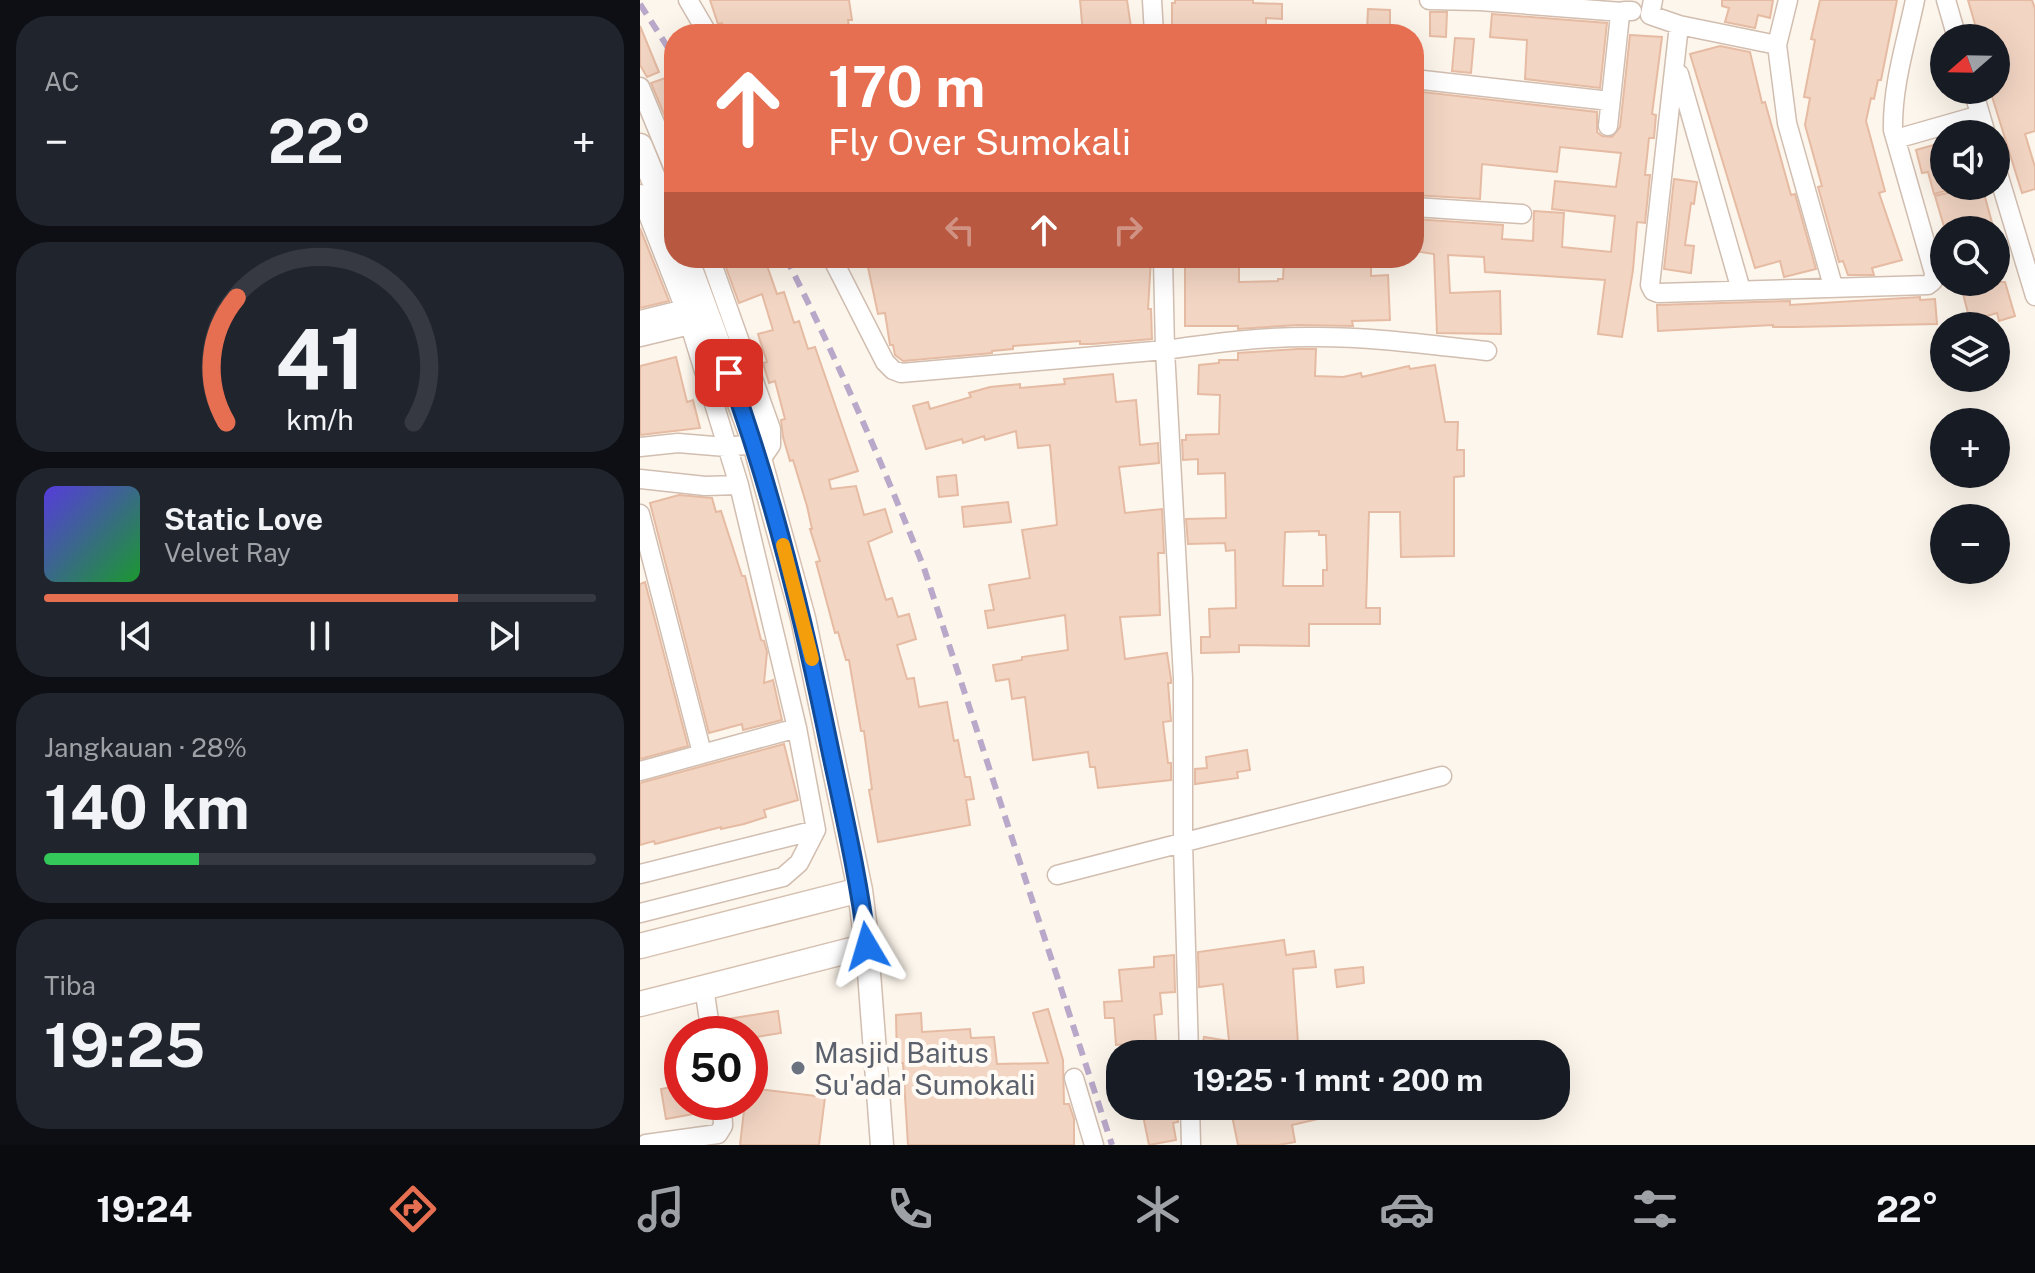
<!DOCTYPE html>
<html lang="id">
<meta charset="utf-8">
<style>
:root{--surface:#171b24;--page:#20242c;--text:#f1f3f6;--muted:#9ea1a6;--line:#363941;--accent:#e76f51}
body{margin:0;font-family:"Public Sans",sans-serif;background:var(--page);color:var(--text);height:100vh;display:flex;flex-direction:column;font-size:30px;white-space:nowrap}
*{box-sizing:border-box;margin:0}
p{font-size:26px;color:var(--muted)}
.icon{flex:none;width:44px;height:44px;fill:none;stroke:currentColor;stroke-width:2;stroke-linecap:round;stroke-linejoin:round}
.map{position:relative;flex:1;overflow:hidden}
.panel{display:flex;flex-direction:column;gap:16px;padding:16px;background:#0d0f14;width:640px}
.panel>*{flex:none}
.top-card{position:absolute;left:24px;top:24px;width:760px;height:244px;border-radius:32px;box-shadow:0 8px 32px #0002;background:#e76f51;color:#fff;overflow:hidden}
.needle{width:52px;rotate:250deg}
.fabs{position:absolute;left:1290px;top:24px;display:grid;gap:16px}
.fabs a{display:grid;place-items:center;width:80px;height:80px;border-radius:50%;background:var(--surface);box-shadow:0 8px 32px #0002;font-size:40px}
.speed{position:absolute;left:24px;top:1016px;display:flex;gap:16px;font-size:40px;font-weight:700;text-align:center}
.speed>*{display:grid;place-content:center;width:104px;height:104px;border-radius:50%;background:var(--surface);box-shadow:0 8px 32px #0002;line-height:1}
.speed .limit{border:12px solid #d22;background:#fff;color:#111}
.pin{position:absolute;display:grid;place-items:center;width:68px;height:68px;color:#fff;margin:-34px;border-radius:16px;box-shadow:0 4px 12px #0006}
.me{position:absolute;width:88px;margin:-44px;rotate:353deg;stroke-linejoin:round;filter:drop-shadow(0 0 6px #0008)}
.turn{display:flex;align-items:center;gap:28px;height:168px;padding:0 32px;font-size:36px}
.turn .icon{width:104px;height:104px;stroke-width:2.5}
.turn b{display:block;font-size:56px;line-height:68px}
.lanes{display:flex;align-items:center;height:76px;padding:0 32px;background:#0003;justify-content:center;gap:40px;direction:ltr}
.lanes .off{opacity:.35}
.big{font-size:60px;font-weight:700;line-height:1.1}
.panel .card{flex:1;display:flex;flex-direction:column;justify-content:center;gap:12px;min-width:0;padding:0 28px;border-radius:32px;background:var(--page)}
.panel .dial{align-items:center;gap:0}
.dial svg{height:208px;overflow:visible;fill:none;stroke:var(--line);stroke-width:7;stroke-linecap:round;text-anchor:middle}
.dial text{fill:var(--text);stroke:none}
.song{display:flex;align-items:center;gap:24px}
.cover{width:96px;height:96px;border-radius:12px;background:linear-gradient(135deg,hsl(250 70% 55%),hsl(130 70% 35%))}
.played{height:8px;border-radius:4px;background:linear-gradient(90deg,var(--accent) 75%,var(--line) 75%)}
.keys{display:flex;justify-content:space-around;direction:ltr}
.heat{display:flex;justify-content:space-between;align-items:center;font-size:44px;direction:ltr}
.charge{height:12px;border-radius:6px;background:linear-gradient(90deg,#34c759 28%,var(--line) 0)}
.trip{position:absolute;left:466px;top:1040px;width:464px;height:80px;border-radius:32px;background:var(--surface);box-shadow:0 8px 32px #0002;font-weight:700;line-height:80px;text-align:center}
.menu{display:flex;height:128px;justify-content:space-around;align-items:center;background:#090b0e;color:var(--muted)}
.menu .icon{width:56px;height:56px}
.menu .current{color:var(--accent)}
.menu b{font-size:36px;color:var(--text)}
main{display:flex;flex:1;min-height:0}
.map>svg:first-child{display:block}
.building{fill:#f3d5c3;stroke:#e6bba3;stroke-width:2;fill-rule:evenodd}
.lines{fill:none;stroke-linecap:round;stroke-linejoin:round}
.minor-casing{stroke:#d1beb0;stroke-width:21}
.tertiary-casing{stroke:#d1beb0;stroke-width:25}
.secondary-casing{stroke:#d6c0b0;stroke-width:27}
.minor{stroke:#fff;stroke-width:18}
.tertiary{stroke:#fff;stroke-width:22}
.secondary{stroke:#fff;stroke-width:24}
.rail{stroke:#b9a8c9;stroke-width:6;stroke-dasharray:12 8;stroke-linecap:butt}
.route-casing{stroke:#114b97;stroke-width:20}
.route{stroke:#1a73e8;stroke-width:14}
.slow{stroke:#f59e0b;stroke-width:14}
.worship-dot{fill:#6b7280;stroke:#fffaf3;stroke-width:3}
.labels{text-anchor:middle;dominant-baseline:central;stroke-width:8;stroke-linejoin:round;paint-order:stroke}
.worship-label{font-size:28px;fill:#5b616d;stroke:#fffaf3;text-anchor:start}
</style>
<main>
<section class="panel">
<div class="card"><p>AC</p>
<div class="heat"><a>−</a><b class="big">22°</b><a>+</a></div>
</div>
<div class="card dial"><svg viewBox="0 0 100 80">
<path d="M14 69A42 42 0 1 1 86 69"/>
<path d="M14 69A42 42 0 0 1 18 21" stroke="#e76f51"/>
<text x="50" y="56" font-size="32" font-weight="700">41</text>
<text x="50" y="72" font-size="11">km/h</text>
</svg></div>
<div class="card">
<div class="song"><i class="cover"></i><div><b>Static Love</b><p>Velvet Ray</p></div></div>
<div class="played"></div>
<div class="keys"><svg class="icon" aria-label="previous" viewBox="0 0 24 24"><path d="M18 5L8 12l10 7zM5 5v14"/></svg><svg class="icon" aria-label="pause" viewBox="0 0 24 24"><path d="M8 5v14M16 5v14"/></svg><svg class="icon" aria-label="next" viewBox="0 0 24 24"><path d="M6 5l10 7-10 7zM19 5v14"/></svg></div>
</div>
<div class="card"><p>Jangkauan · 28%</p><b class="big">140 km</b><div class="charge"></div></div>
<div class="card"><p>Tiba</p><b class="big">19:25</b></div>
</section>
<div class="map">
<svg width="1395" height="1145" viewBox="0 0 1395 1145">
<rect width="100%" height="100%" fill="#fdf6ec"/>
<path class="building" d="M 70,0 L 209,0 L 212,20 L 208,20 L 210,34 L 153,34 L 153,30 L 85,34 L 82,23 L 78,24 Z
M 440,0 L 487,0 L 492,34 L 443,34 Z
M 535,0 L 613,0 L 613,3 L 642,4 L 642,19 L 626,18 L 626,34 L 532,32 L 532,3 L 535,3 Z
M 1082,0 L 1133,0 L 1130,18 L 1118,15 L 1115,28 L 1085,22 L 1089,8 L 1082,6 Z
M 1180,0 L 1257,0 L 1241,80 L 1238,80 L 1234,99 L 1231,98 L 1226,121 L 1245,191 L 1239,193 L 1262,260 L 1232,268 L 1234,275 L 1208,275 L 1203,261 L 1199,262 L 1178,187 L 1182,186 L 1165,125 L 1170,98 L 1164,97 L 1175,40 L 1171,39 Z
M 1328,0 L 1392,0 L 1395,9 L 1395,131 L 1385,134 L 1395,167 L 1395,189 L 1382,193 L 1350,90 L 1356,90 L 1356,38 L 1339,38 Z
M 728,9 L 750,10 L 750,32 L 727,31 Z
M 790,12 L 807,12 L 806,37 L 790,36 Z
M 852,14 L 967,23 L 960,88 L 885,79 L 887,40 L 850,37 Z
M 0,26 L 19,72 L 7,77 L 0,65 Z
M 990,35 L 1022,37 L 1012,114 L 1016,115 L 1014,138 L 1009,138 L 1005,175 L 1010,175 L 1005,223 L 997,222 L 993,270 L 982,337 L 958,334 L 965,280 L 845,272 L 844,257 L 808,255 L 810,293 L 860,291 L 861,334 L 797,333 L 794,254 L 774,251 L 774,219 L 863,225 L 862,239 L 893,241 L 894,211 L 924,213 L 922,247 L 971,252 L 975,216 L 912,209 L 915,181 L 976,187 L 981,153 L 920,147 L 917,172 L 842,164 L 840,199 L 774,195 L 774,91 L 957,112 L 957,132 L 962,136 L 972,137 L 980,127 Z
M 815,38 L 834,39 L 831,73 L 812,71 Z
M 1080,46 L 1110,52 L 1122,103 L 1125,102 L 1151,195 L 1155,194 L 1176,269 L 1144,277 L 1140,261 L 1115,268 L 1050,54 Z
M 28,77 L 34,92 L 34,138 L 11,83 Z
M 1304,142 L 1304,186 L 1307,186 L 1308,190 L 1294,194 L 1288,172 L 1282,173 L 1276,150 Z
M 1034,179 L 1057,182 L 1054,204 L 1051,203 L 1045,245 L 1054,246 L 1051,273 L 1024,269 Z
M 1335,186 L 1342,186 L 1354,230 L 1305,230 L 1295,196 Z
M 0,228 L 29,301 L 0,308 Z
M 95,258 L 125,260 L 137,294 L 144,292 L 154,323 L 159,321 L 168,349 L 175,347 L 218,471 L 189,480 L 191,489 L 216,486 L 224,515 L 245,509 L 252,532 L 228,542 L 246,600 L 252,598 L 258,617 L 269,614 L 276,639 L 257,645 L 267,679 L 274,678 L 279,707 L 307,702 L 314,741 L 318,740 L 325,777 L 330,777 L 334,799 L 326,800 L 330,825 L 238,842 L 229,790 L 232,789 L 224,731 L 221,731 L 209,660 L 206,660 L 198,632 L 195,633 L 176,562 L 180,561 L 170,529 L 172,529 L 167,506 L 153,460 L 150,461 L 143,437 L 141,420 L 145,419 L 135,381 L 129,383 L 123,363 L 127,362 L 118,334 L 133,330 L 122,294 L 99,303 L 84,262 Z
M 226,258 L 511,258 L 508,309 L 511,309 L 512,339 L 452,344 L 440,344 L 440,341 L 373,346 L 373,349 L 352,351 L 352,353 L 263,361 L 255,355 L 253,345 L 250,345 L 245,313 L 238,314 Z
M 550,258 L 599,258 L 599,282 L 638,281 L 638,279 L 643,279 L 644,258 L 731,258 L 731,276 L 748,275 L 750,320 L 712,321 L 713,326 L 658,325 L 598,329 L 598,326 L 545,326 L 545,266 L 550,266 Z
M 1320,282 L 1365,282 L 1375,316 L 1359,321 L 1357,313 L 1330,321 Z
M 1280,297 L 1280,300 L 1295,299 L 1297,324 L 1154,327 L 1133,327 L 1133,325 L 1018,331 L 1017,305 L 1150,301 L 1150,305 Z
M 658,349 L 676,349 L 675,376 L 703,377 L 721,373 L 722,377 L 769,366 L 770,369 L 795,365 L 805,422 L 818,422 L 817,450 L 824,450 L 824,476 L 814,477 L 814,556 L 761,557 L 760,512 L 729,512 L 726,608 L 740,608 L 740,624 L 669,624 L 669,646 L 599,645 L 599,652 L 561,653 L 561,637 L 570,637 L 569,609 L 596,608 L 595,550 L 586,551 L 585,543 L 548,544 L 546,519 L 586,518 L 585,473 L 558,474 L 558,459 L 543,460 L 542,440 L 546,440 L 546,435 L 579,434 L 580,395 L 558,394 L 559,365 L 579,363 L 579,360 L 598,360 L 598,353 ZM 679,531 L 679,535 L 686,535 L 687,570 L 683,570 L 683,586 L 643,586 L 645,532 Z
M 36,357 L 47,402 L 53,400 L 60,428 L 0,435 L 0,366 Z
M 473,374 L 476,402 L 496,400 L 500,445 L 518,443 L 519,463 L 479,467 L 485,513 L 522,509 L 524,553 L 518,553 L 520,615 L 480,617 L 485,659 L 527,653 L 531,679 L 531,683 L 528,683 L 531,721 L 523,722 L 528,763 L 531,763 L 531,780 L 458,788 L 455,767 L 450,767 L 448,752 L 393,760 L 385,697 L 372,699 L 369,679 L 356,681 L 353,665 L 382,660 L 382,657 L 428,650 L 425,615 L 348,628 L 345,611 L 354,610 L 349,585 L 390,578 L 382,530 L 417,525 L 410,445 L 378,448 L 376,431 L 345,440 L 344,436 L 323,443 L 322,439 L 286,449 L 273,406 L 288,402 L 290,409 L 331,397 L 329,393 L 350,387 L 380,384 L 380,388 L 425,384 L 424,379 Z
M 316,475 L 318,495 L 299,497 L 297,477 Z
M 39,495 L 72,498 L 76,512 L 81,511 L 102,576 L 105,576 L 121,640 L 124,641 L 127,652 L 124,683 L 133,680 L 142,720 L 103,730 L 102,724 L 69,733 L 10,503 Z
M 368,502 L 371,522 L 324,527 L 322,507 Z
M 5,582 L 48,746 L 0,759 L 0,584 Z
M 144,744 L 158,800 L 124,810 L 126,817 L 104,824 L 81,829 L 81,827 L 15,844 L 14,841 L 0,845 L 0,783 Z
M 607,750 L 610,770 L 597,772 L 598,778 L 555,784 L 555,769 L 567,768 L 566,757 Z
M 644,940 L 646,955 L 674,951 L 676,967 L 653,969 L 658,1043 L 650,1044 L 652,1054 L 561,1054 L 564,1037 L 589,1041 L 583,984 L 559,987 L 558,952 Z
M 534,955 L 535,992 L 520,993 L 522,1014 L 514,1015 L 516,1042 L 476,1045 L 474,1018 L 465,1018 L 464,1002 L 482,1001 L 479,970 L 514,967 L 514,957 Z
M 723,967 L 724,983 L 697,987 L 695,970 Z
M 408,1009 L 423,1060 L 424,1104 L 429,1104 L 434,1119 L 434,1145 L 268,1145 L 263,1063 L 257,1063 L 256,1015 L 281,1013 L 282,1032 L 330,1029 L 331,1038 L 354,1037 L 357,1064 L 408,1063 L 393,1013 Z
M 138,1011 L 141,1033 L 110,1038 L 110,1034 L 83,1034 L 81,1020 Z
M 42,1085 L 42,1102 L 70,1102 L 70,1111 L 26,1119 L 21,1089 Z
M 110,1088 L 185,1097 L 179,1145 L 100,1145 L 105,1102 L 110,1102 Z
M 501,1106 L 536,1106 L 538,1122 L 533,1123 L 536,1140 L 509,1145 Z
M 590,1106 L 699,1106 L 700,1114 L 652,1125 L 655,1142 L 639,1145 L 598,1145 Z"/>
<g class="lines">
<g class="minor-casing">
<path id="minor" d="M 48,0 L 68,34
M 512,0 L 514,34
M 789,0 L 840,1 L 982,12
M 1013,0 L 1010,15 L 1039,25 L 1137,45 L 1147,123 L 1193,286
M 1306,0 L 1317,38
M 1039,25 L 1010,285 L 1013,291 L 1018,293 L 1288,285 L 1293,281 L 1294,273 L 1253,130 C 1252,86 1266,43 1275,0
M 1137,45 L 1148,0
M 1039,74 L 1101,290
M 774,79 L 970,101
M 0,87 L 34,169
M 1333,90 L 1346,134
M 968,126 L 980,15 L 984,11 L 992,11
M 1256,139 L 1340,115
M 1356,167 L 1395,296
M 0,194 L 45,309 L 99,485 L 157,728 L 176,830 L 159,863 L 143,877 L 0,913
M 774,207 L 882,214
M 70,258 L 131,429 L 131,445 L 120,461
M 192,258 L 245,362 L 253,370 L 261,373 L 525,350 L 523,258
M 0,320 L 45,309
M 0,337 L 50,325
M 0,447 L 38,443 L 86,447 L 115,444
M 0,479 L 65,486 L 99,485
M 0,514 L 62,753
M 0,771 L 157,728
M 0,874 L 176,830
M 417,875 L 802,776
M 64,987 L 71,1034
M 549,1054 L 543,843 L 543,678 L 525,350 C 575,343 626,336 677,337 C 734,337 791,345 847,351
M 434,1078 L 454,1145
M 550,1106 L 551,1145
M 6,1144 L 78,1134 L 83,1126 L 82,1102"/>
</g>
<g class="tertiary-casing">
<path id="tertiary" d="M 227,946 L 242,1145"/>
</g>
<g class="secondary-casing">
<path id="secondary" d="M 0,146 L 34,229
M 0,946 L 220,890
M 0,1004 L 227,946 L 220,890 L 163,618 L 115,444 L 46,258"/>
</g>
<use href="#minor" class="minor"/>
<use href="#tertiary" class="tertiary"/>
<use href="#secondary" class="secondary"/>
<path class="rail" d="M 0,4 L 34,57
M 146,258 C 197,359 242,463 284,568 L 472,1145"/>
</g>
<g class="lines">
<g class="route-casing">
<path id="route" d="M 89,373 C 134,496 164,622 190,749 C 204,815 219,880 227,946"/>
</g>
<use href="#route" class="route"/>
<path class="slow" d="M 143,545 L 172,659"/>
</g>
<circle class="worship-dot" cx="158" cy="1068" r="8"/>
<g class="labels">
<g class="worship-label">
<text x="174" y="1052">Masjid Baitus<tspan x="174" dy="32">Su'ada' Sumokali</tspan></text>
</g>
</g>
</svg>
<div class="fabs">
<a><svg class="needle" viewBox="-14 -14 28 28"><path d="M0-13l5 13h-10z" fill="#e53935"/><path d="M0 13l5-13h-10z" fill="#9ea1a6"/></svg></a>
<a><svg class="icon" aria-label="sound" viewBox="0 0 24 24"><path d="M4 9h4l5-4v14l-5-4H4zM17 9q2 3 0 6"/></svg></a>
<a><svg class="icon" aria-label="search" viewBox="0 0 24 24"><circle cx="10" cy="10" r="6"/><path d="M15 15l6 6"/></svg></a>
<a><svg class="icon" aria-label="layers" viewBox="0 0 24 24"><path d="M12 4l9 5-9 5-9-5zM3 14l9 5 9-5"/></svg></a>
<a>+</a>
<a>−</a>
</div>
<div class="speed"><div class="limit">50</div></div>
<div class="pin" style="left:89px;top:373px;background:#d93025"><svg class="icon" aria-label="arrive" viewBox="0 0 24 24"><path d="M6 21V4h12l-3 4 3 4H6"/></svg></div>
<svg class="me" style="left:227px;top:946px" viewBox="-20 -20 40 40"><path d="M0-17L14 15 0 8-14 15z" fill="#1a73e8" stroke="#fff" stroke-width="4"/></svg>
<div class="trip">19:25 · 1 mnt · 200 m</div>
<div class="top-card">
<div class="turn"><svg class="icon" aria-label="ahead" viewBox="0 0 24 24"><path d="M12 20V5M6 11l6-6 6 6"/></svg><div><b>170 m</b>Fly Over Sumokali</div></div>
<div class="lanes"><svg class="icon off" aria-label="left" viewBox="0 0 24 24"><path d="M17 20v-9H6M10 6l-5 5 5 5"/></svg><svg class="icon" aria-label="ahead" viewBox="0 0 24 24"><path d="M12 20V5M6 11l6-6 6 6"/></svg><svg class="icon off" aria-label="right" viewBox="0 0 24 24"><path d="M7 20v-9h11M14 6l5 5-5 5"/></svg></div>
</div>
</div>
</main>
<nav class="menu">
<b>19:24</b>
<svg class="icon current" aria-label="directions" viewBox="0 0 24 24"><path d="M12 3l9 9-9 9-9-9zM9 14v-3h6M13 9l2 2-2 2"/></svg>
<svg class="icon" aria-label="music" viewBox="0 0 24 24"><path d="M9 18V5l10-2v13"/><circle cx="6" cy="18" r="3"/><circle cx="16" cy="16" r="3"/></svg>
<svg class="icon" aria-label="phone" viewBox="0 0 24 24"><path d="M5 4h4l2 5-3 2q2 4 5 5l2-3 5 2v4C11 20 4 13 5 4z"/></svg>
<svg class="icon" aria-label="climate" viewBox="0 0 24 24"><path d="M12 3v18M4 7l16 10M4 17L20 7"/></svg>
<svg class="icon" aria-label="car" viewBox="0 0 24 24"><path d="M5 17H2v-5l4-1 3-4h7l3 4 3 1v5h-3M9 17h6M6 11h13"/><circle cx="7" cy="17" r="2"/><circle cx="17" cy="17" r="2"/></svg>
<svg class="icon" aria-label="filters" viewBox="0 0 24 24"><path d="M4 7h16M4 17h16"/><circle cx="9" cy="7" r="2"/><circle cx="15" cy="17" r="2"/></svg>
<b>22°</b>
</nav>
